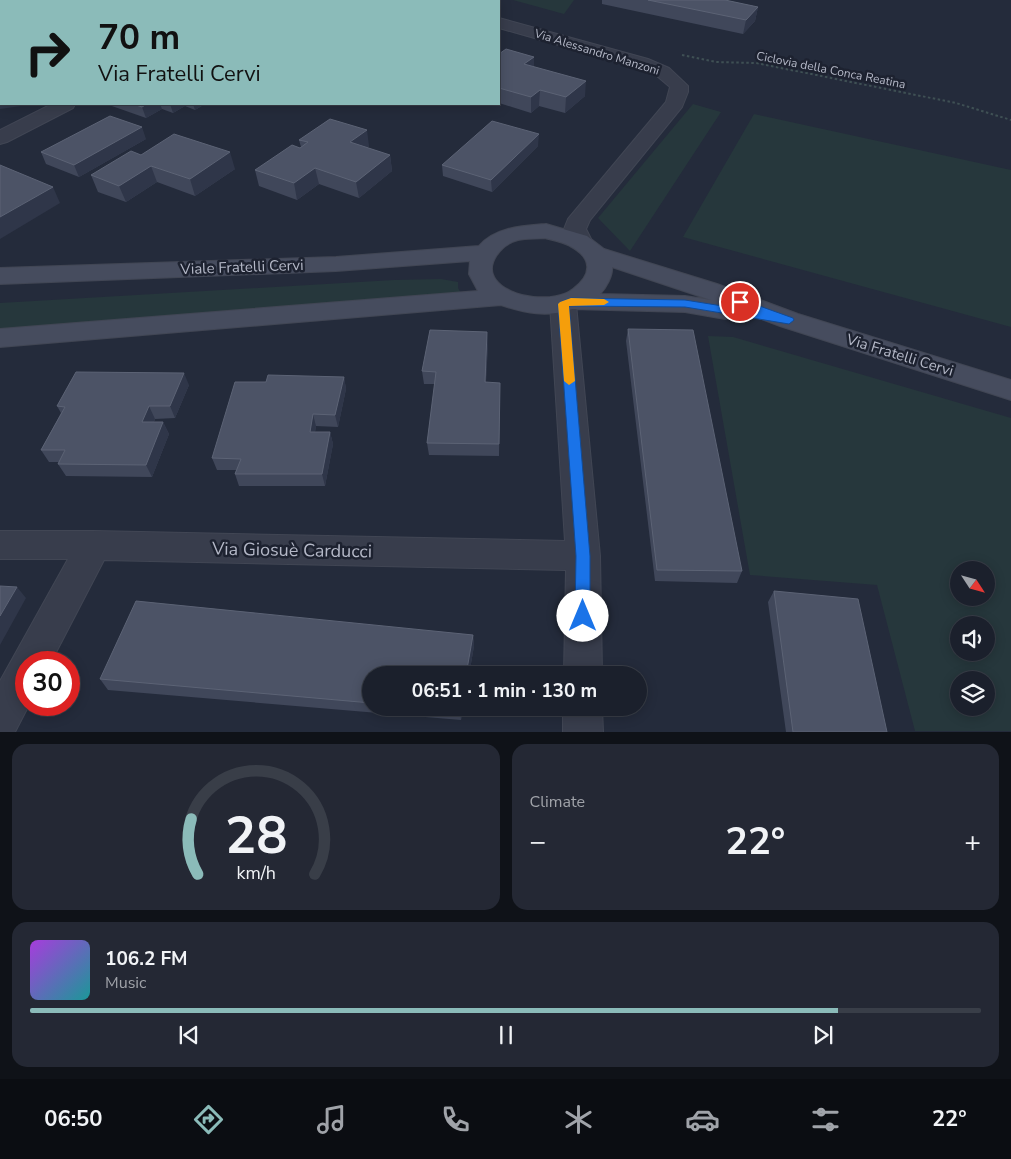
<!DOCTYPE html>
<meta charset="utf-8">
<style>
:root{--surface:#1b202c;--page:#242834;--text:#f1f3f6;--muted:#a0a3a9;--line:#393e48;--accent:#8bbbb9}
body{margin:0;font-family:"Nunito Sans",sans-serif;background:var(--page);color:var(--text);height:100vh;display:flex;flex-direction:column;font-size:19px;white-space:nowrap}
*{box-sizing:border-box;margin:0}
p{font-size:16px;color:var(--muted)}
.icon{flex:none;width:28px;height:28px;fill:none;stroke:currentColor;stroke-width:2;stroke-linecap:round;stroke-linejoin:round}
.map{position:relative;height:732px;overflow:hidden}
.panel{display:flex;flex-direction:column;gap:12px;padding:12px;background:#0f1218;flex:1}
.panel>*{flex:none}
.guide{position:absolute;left:0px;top:0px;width:500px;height:105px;box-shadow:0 2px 12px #0003,0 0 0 1px var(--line);background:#8bbbb9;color:#111;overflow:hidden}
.needle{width:32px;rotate:126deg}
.controls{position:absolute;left:950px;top:561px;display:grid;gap:10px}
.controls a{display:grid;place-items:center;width:45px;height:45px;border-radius:50%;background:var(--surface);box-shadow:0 2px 12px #0003,0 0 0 1px var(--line);font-size:25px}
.speed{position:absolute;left:15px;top:651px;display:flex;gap:10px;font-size:25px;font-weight:700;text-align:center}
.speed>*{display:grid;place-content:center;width:65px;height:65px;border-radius:50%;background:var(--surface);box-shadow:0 2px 12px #0003,0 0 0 1px var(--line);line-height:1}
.speed .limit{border:8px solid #d22;background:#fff;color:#111}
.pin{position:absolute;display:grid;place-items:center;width:42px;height:42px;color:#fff;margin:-21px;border:2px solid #fff;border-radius:50%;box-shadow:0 1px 5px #0007}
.me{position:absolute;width:55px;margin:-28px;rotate:0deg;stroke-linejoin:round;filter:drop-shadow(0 0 4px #0008)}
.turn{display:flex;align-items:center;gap:18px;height:105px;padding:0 15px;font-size:22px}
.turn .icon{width:65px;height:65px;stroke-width:2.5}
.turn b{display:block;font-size:35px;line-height:42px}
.big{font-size:38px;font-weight:700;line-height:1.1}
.panel .widget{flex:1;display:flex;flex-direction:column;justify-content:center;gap:8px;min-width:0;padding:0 18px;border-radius:15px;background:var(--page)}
.panel .dial{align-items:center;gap:0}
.dial svg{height:130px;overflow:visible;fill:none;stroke:var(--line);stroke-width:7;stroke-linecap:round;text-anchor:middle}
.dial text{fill:var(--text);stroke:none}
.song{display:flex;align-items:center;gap:15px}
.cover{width:60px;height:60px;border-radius:8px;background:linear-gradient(135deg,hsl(280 70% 55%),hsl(180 70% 35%))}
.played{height:5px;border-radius:2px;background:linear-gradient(90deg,var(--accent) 85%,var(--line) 85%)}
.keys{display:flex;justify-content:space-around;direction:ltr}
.heat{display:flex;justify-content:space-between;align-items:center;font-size:28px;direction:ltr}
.panel .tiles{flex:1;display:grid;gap:12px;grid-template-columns:1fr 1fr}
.widget:last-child{grid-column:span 2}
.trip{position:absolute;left:362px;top:666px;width:285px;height:50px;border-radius:25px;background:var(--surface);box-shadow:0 2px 12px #0003,0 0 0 1px var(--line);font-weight:700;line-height:50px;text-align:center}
.tabs{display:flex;height:80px;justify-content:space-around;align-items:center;background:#0b0d12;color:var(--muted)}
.tabs .icon{width:35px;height:35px}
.tabs .on{color:var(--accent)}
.tabs b{font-size:22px;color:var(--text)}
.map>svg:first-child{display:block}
.green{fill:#26373c;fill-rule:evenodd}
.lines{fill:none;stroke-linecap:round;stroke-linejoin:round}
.street-casing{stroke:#414654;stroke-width:2}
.secondary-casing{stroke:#414654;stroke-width:2}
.path{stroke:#3f5054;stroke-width:2;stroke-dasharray:2.5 2.5;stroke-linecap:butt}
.street{fill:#383d4c;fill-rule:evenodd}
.secondary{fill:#464c5e;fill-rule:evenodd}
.wall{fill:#40475a}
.shaded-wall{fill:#2f3649}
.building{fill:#4c5366;stroke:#5c6375}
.route{fill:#1a73e8;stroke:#114b97}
.slow{fill:#f59e0b}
.labels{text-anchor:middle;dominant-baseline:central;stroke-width:5;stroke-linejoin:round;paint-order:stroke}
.far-street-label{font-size:12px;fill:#b4b8c7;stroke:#1d2230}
.street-label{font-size:15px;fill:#b4b8c7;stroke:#1d2230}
.near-street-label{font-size:18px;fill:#b4b8c7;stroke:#1d2230}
</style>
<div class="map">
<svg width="1011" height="732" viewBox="0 0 1011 732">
<rect width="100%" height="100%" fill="#242b3b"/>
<path class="green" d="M 513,0 L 574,0 L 564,14 Z
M 693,104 L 721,112 L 630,251 L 598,218 Z
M 754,114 L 1011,170 L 1011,327 L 683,237 Z
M 441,279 L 458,282 L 458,288 L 462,295 L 0,329 L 0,303 L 394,280 Z
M 708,336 L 733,337 L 1011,418 L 1011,731 L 915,731 L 877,585 L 750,575 ZM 959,570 L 986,570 L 986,598 L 959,598 ZM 959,625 L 986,625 L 986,652 L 959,652 ZM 959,680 L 986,680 L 986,708 L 959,708 Z"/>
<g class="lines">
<g class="street-casing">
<path id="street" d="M 391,0 L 412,0 L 413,1 L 392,1 Z
M 499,18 L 648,59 L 669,68 L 688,86 L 688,92 L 682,107 L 590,220 L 586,229 L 592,241 L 588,246 L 580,248 L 572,246 L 564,229 L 568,219 L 666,102 L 670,87 L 657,76 L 636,67 L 499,28 Z
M 52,104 L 75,104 L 73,108 L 7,142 L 0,144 L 0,130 Z
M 563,296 L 572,298 L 576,304 L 600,556 L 602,675 L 564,675 L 566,570 L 104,560 L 51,662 L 26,662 L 26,705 L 29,705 L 15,732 L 0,732 L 0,681 L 68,559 L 0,559 L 0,531 L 94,531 L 565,541 L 550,304 L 554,298 Z
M 563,708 L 602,708 L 603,732 L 563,732 Z"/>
</g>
<g class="secondary-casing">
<path id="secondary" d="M 546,224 L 587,236 L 604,249 L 717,284 L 798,314 L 1011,380 L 1011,400 L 780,326 L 737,310 L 734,317 L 725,319 L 685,312 L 572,309 C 547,318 525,313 501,305 L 0,347 L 0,329 L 478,291 L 469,274 L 470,261 L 336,271 L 0,284 L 0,268 L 336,257 L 479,246 C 495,227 522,226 546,224 ZM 545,238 C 553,240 563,242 570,246 C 593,258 592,275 573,289 C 556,303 510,299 496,280 C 484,264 502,244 518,240 C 527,238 536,239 545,238 ZM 612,267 L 711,300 L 685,296 L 600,294 C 606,288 613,276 612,267 Z"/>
</g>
<path class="path" d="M 682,55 L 716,62 L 756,63 L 956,103 L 1011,120"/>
<use href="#street" class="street"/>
<use href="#secondary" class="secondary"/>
</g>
<path class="wall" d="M 172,0 L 233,0 L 231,1 L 173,1 Z
M 602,0 L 725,0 L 758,7 L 755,21 L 743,34 L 602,4 Z
M 499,54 L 534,57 L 534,67 L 585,96 L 565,113 L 539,106 L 531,113 L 499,103 Z
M 108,104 L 205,104 L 195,110 L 185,106 L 173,113 L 162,109 L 146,118 L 109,105 Z
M 146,139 L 79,177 L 46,164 L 41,152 Z
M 299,140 L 369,146 L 367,148 L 390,155 L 392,171 L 359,198 L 319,184 L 297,200 L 259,186 L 255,170 L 300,148 L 301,147 Z
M 538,146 L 492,192 L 443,176 L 442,165 Z
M 141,155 L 235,169 L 195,196 L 157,182 L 126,202 L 98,192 L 91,175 Z
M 628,329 L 742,571 L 737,583 L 655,581 L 626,341 Z
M 488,344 L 486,382 L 500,395 L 499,456 L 429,455 L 427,443 L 435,384 L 424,384 L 422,371 Z
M 344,377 L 346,389 L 338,427 L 316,426 L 315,432 L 330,432 L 333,444 L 325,486 L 239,486 L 235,474 L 236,470 L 217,470 L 212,458 Z
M 189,385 L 175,418 L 155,419 L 154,422 L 163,422 L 169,434 L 152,477 L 66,476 L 58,464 L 59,462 L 49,462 L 41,450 L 61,413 L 57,406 Z
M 774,591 L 887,732 L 786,732 L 768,602 Z
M 473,635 L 474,646 L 469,675 L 371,675 L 371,708 L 463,708 L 461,720 L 108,690 L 100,679 Z"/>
<path class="shaded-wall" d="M 28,0 L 64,0 L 64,1 L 28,1 Z
M 215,0 L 233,0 L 231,1 L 213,1 Z
M 333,0 L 342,0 L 342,1 L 331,1 Z
M 758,7 L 755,21 L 743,34 L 746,20 Z
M 534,57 L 534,72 L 524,64 Z
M 0,64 L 1,66 L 1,90 L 0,87 Z
M 586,81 L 585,96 L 565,113 L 566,97 Z
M 540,90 L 539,106 L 531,113 L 531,97 Z
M 1,97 L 1,104 L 28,104 L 28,105 L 0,109 L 0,98 Z
M 147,104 L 160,104 L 162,109 L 146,118 L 142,107 Z
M 170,104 L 184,104 L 185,106 L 173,113 Z
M 193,104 L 205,104 L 195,110 Z
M 142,127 L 146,139 L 79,177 L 74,165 Z
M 367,130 L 369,146 L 353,159 L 350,142 Z
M 539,134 L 538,146 L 492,192 L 491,180 Z
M 230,152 L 235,169 L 195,196 L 190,179 Z
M 390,155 L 392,171 L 359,198 L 356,182 Z
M 151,166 L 157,182 L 126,202 L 119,186 Z
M 315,168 L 319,184 L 297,200 L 294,183 Z
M 53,187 L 60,203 L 0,239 L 0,217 Z
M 487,332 L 488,344 L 485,394 L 485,382 Z
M 184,373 L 189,385 L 175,418 L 170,406 Z
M 344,377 L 346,389 L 338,427 L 335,415 Z
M 149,406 L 155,419 L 148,434 L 142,422 Z
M 313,414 L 316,426 L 313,444 L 310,432 Z
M 163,422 L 169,434 L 152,477 L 146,465 Z
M 330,432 L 333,444 L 325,486 L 322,474 Z
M 17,587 L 26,598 L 0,645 L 0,616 Z
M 473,635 L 474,646 L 469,675 L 466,675 Z
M 461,708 L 463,708 L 461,720 L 460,710 Z"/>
<path class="building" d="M 1,0 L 28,0 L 28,1 L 1,1 L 1,6 L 0,6 Z
M 197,0 L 215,0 L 213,1 L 205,1 Z
M 289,0 L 333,0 L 331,1 L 287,1 Z
M 648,0 L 725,0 L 758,7 L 746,20 Z
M 506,49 L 534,57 L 524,64 L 586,81 L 566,97 L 540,90 L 531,97 L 499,88 L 499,54 Z
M 1,80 L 1,97 L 0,98 L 0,81 Z
M 133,104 L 147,104 L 142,107 Z
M 110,116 L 142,127 L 74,165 L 41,152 Z
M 330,119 L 367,130 L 350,142 L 390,155 L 356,182 L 315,168 L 294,183 L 255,170 L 292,145 L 300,148 L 308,142 L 299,140 Z
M 492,121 L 539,134 L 491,180 L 442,165 Z
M 174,134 L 230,152 L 190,179 L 151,166 L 119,186 L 91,175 L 131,151 L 141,155 Z
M 0,165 L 53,187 L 0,217 Z
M 628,329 L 693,330 L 742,571 L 657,570 Z
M 430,330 L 487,332 L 485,382 L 500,383 L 499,444 L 427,443 L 436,372 L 422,371 Z
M 76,372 L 184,373 L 170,406 L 149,406 L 142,422 L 163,422 L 146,465 L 58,464 L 65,450 L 41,450 L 65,407 L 57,406 Z
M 268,375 L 344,377 L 335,415 L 313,414 L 310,432 L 330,432 L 322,474 L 235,474 L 241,459 L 212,458 L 235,382 L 266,382 Z
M 0,586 L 17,587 L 0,616 Z
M 774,591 L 858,599 L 887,732 L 793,732 Z
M 136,601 L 473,635 L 466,675 L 371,675 L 371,703 L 100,679 Z
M 430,708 L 461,708 L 460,710 Z"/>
<path class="route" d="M 571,298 L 685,300 L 754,311 L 737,305 L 735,302 L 740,299 L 793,318 L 794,320 L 789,324 L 685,307 L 569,306 L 590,556 L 590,616 L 588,620 L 583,623 L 578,620 L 575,616 L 576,556 L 558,304 L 560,302 Z"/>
<path class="slow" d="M 571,298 L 604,299 L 609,302 L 604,305 L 569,306 L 575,381 L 569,385 L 564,381 L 558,304 L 560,302 Z"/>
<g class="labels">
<g class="far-street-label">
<text transform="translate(597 52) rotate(17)">Via Alessandro Manzoni</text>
<text transform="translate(831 70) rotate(11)">Ciclovia della Conca Reatina</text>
</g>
<g class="street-label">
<text transform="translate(242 267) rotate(-2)">Viale Fratelli Cervi</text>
<text transform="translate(900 355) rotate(17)">Via Fratelli Cervi</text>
</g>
<g class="near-street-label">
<text transform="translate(292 550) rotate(1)">Via Giosuè Carducci</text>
</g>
</g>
</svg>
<div class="controls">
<a><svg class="needle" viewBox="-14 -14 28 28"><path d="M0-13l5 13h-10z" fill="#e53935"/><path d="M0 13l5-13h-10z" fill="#a0a3a9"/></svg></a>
<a><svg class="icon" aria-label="sound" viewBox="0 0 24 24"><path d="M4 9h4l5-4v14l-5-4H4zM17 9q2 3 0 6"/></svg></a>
<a><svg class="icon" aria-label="layers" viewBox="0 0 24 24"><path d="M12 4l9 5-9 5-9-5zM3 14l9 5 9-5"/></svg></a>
</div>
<div class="speed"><div class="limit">30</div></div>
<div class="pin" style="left:740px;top:302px;background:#d93025"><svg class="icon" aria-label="arrive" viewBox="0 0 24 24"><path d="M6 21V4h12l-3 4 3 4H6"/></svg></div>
<svg class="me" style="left:583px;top:616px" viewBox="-20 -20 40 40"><circle r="19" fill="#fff"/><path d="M0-13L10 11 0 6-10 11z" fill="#1a73e8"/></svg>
<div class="trip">06:51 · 1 min · 130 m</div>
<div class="guide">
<div class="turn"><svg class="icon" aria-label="right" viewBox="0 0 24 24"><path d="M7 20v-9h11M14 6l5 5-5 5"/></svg><div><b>70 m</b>Via Fratelli Cervi</div></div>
</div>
</div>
<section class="panel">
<div class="tiles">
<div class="widget dial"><svg viewBox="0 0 100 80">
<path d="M14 69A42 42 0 1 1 86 69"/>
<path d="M14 69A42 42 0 0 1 10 35" stroke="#8bbbb9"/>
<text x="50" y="56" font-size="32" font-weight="700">28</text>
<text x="50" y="72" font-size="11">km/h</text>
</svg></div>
<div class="widget"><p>Climate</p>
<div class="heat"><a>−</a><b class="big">22°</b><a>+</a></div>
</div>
<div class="widget">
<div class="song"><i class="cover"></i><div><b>106.2 FM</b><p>Music</p></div></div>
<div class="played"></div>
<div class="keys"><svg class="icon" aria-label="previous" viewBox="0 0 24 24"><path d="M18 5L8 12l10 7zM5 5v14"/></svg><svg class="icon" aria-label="pause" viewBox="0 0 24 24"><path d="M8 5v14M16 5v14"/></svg><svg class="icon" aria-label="next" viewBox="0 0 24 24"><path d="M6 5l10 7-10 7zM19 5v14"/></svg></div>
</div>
</div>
</section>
<nav class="tabs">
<b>06:50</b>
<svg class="icon on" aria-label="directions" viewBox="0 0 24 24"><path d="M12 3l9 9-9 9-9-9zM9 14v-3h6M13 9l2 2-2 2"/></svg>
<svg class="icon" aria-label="music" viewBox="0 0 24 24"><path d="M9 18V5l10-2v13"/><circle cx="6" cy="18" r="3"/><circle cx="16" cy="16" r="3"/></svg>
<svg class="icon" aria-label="phone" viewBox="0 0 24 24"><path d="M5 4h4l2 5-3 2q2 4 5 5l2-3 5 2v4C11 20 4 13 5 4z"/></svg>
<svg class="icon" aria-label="climate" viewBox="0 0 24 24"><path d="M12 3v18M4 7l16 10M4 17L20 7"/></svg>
<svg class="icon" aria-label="car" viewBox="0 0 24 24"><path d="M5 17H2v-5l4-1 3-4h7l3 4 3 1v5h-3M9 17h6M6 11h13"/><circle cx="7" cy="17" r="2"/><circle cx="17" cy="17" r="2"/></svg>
<svg class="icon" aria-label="filters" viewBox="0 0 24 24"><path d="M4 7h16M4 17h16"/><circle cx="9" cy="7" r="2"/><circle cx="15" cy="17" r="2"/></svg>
<b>22°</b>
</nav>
